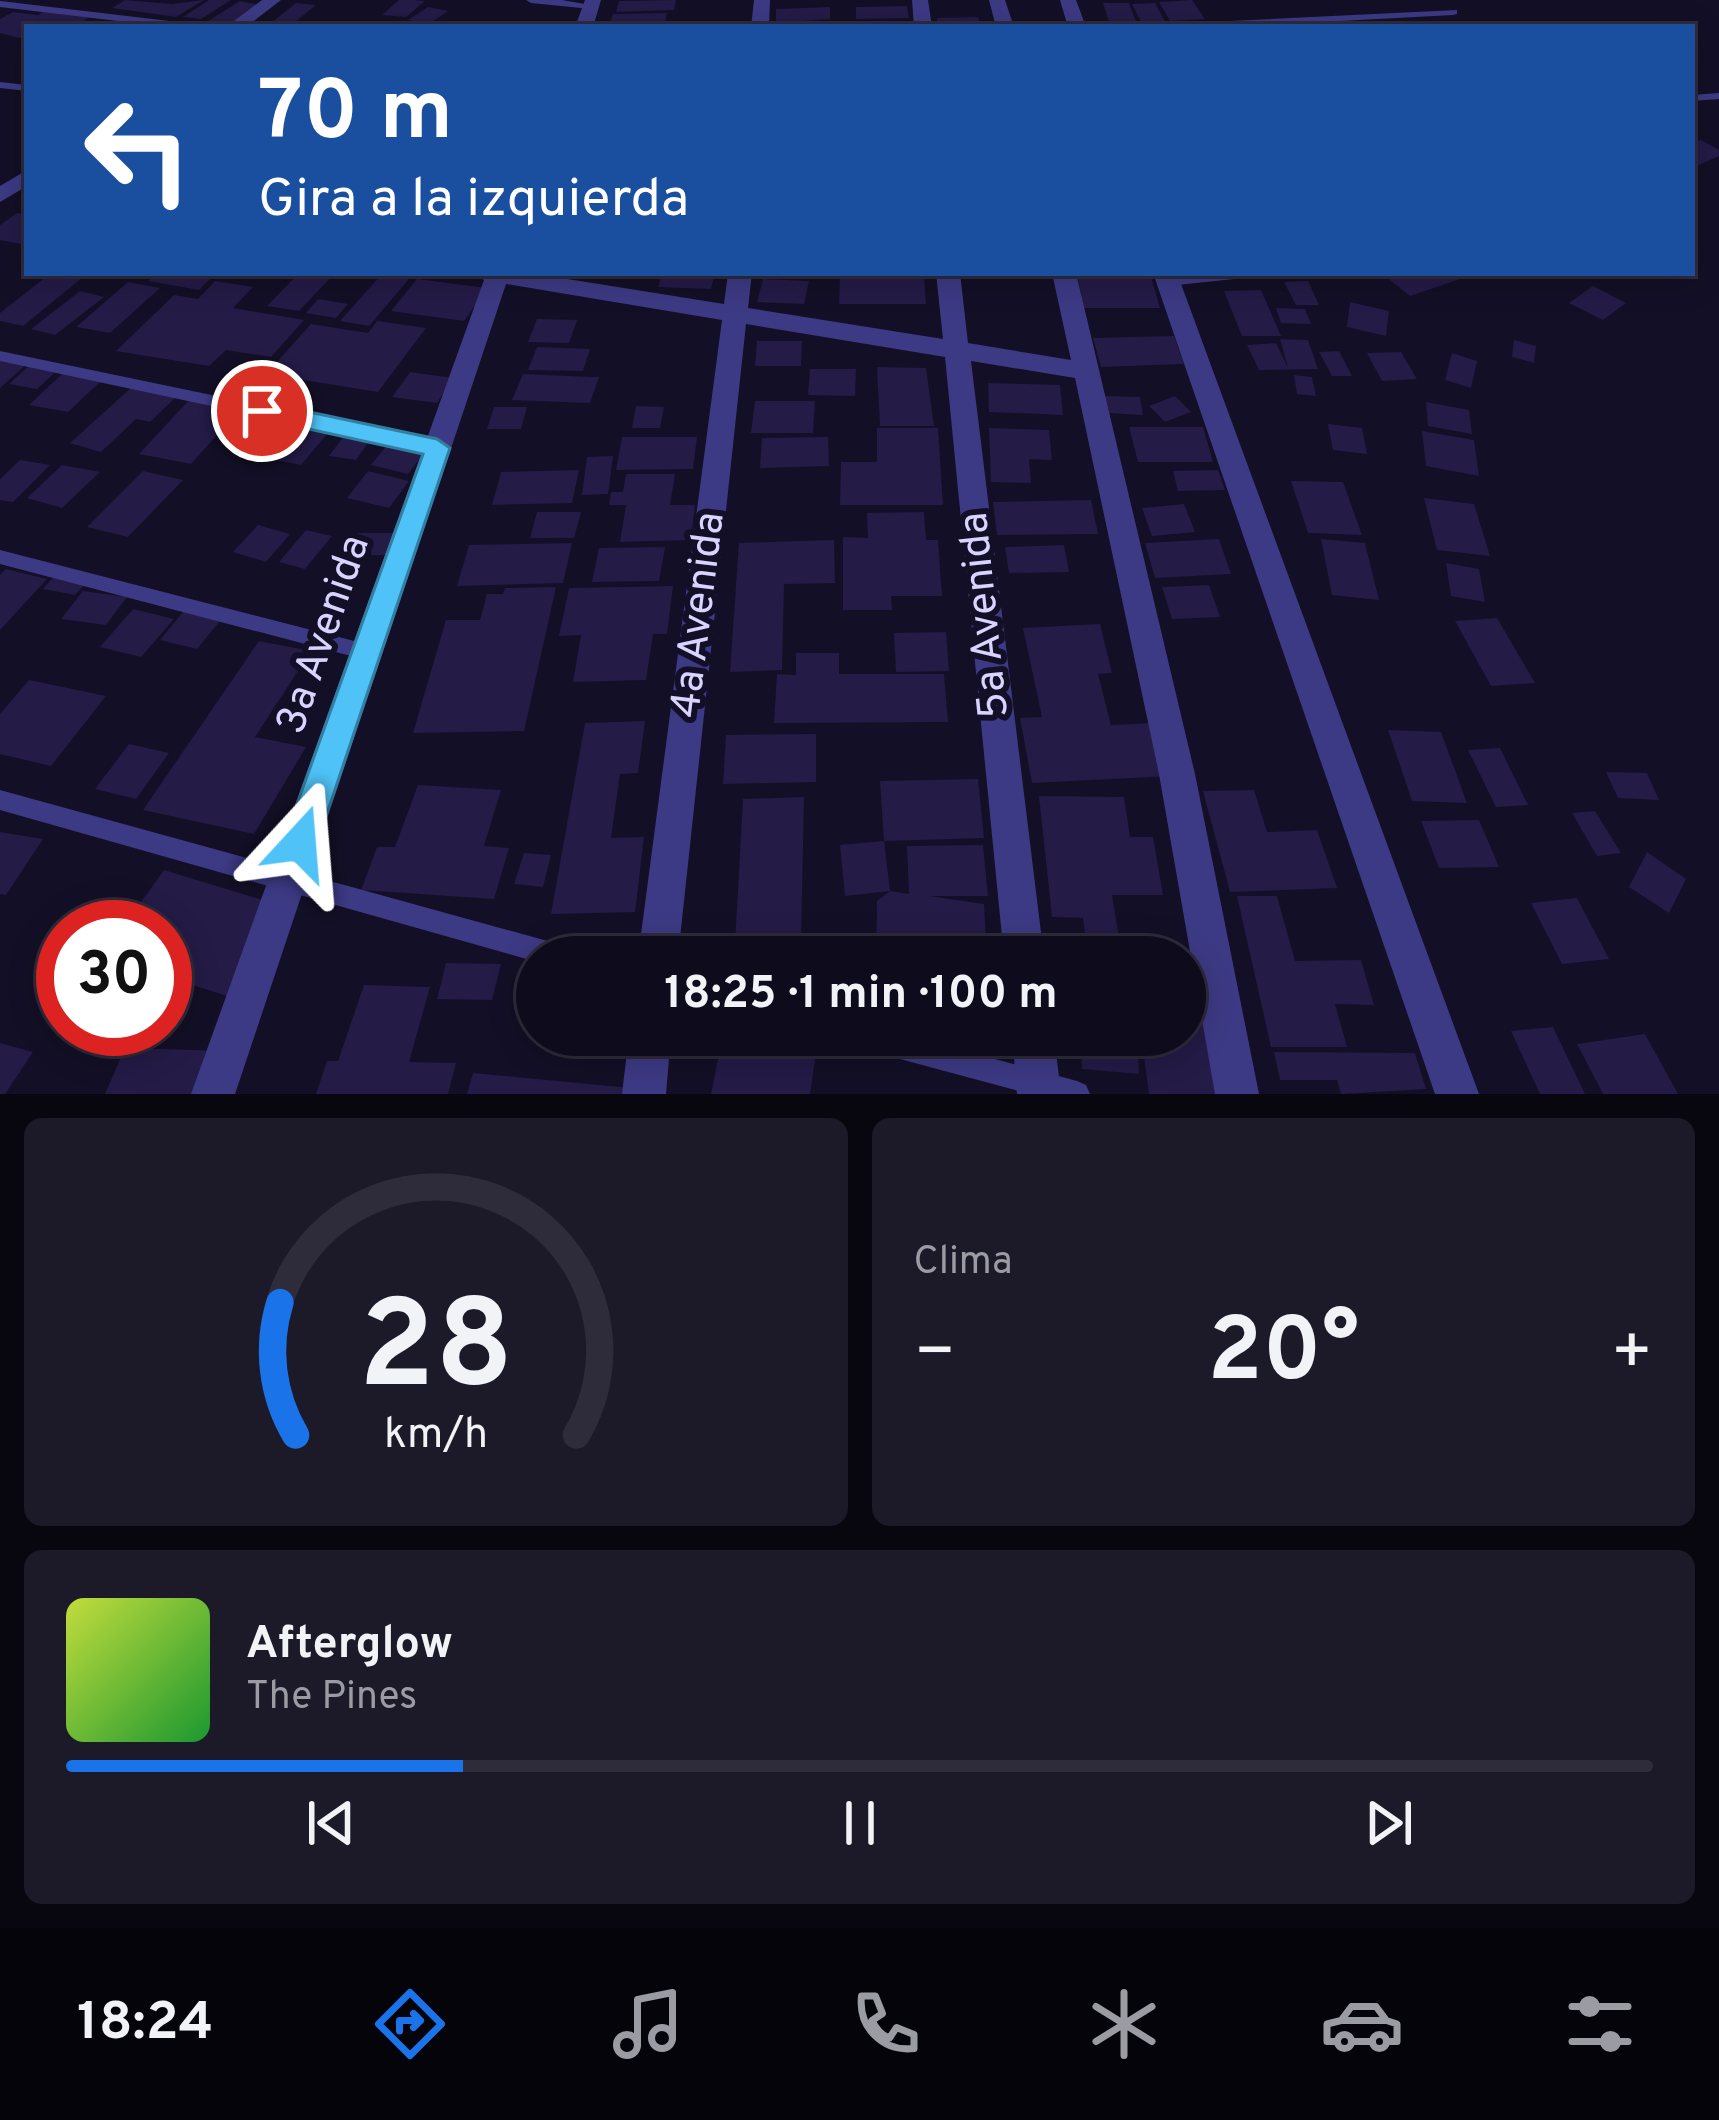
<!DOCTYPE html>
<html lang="es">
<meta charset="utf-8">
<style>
:root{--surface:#0e0b1c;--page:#1c1929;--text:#f1f3f6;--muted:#9b9ba3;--line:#2e2b3b;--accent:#1a73e8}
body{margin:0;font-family:Overpass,sans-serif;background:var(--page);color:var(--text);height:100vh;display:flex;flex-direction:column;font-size:45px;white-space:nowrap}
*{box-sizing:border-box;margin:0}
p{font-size:39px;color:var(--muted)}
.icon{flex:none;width:66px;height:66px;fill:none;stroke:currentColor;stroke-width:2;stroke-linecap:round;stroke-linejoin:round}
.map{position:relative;height:1094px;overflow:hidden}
.sheet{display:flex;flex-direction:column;gap:24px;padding:24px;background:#08060f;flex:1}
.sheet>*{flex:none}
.banner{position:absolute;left:24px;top:24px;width:1671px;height:252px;border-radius:0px;box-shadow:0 6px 30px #0003,0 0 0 3px var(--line);background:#1a4fa0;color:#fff;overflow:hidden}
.speed{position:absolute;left:36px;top:900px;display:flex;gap:24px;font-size:60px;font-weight:700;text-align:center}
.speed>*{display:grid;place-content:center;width:156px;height:156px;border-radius:50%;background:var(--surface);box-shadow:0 6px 30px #0003,0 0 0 3px var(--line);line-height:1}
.speed .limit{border:18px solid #d22;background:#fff;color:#111}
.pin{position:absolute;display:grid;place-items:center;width:102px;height:102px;color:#fff;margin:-51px;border:6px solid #fff;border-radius:50%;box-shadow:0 3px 12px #0007}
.me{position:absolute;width:132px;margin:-66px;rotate:19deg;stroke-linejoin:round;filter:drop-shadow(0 0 9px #0008)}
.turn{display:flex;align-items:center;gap:42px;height:252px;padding:0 36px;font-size:54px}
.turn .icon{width:156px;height:156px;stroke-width:2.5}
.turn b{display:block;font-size:84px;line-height:102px}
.big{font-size:90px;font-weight:700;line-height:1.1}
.sheet .widget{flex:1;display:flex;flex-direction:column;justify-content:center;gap:18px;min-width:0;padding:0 42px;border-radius:18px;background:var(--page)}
.sheet .dial{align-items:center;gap:0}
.dial svg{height:312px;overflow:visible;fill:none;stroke:var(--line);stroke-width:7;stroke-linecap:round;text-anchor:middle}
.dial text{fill:var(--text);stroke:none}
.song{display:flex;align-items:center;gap:36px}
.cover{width:144px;height:144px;border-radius:18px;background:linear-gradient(135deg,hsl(70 70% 55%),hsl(130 70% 35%))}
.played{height:12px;border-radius:6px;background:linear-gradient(90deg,var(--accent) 25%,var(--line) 25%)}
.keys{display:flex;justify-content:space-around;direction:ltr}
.heat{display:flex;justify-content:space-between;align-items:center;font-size:66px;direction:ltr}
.sheet .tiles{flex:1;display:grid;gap:24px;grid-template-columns:1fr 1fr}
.widget:last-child{grid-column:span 2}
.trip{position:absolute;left:516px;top:936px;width:690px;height:120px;border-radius:60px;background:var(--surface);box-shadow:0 6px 30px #0003,0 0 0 3px var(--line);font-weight:700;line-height:120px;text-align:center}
.menu{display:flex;height:192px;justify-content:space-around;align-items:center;background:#06040b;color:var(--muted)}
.menu .icon{width:84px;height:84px}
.menu .current{color:var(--accent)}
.menu b{font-size:54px;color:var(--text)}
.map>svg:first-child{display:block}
.building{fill:#241b47}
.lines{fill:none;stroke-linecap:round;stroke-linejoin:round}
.service{fill:#3d3a85;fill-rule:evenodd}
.minor{fill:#3d3a85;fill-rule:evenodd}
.route{fill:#4fc3f7;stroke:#337fa1;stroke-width:3}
.labels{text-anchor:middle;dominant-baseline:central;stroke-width:12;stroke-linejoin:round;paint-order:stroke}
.street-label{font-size:42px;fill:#d9d4ff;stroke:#130f26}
</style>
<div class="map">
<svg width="1719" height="1094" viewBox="0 0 1719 1094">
<rect width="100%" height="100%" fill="#130f26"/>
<path class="building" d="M 125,0 L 172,4 L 204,0 L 176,17 L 112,8 Z
M 209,0 L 231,0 L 201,19 L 183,17 Z
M 399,0 L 414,0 L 425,1 L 406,17 L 382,15 Z
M 676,0 L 674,10 L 616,12 L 619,1 Z
M 1192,0 L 1205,19 L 1170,21 L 1159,2 Z
M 240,1 L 260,5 L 229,25 L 208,21 Z
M 296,3 L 316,5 L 289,27 L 266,27 Z
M 1103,3 L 1129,3 L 1136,22 L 1109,22 Z
M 1155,3 L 1165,21 L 1141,22 L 1132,4 Z
M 907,6 L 909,18 L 856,19 L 856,7 Z
M 428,7 L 448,11 L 429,24 L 408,20 Z
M 830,7 L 830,19 L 804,21 L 832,21 L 832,27 L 776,27 L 776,9 Z
M 45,11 L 90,17 L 73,27 L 27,27 L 27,34 L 19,38 L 0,33 L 0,19 L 13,12 L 38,15 Z
M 667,13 L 664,26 L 609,26 L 613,14 Z
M 978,17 L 981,27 L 938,27 L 937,18 Z
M 1701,140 L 1719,150 L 1719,156 L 1692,168 L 1692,143 Z
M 17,213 L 27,215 L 27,245 L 0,240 L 0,225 Z
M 51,273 L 82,278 L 23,326 L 0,321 L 0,313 Z
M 157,273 L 216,273 L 199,290 L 148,281 Z
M 299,273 L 335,273 L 299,311 L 267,306 Z
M 662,273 L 715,273 L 711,289 L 658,287 Z
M 1077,273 L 1150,273 L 1160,308 L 1084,308 Z
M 1381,273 L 1460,273 L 1466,277 L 1410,296 Z
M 381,275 L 409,279 L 369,326 L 340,321 Z
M 840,276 L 924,276 L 926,304 L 839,304 Z
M 417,279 L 487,288 L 464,321 L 391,311 Z
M 763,279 L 809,281 L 804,304 L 757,302 Z
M 215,281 L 253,287 L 233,308 L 304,320 L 271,357 L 226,350 L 209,366 L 116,351 L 174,295 L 198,299 Z
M 1308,281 L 1319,305 L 1296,305 L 1284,282 Z
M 128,282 L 160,288 L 110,333 L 76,327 Z
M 1593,286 L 1626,303 L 1603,320 L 1569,303 Z
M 1261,290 L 1281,336 L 1242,336 L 1224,291 Z
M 80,291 L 104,297 L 55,335 L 31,329 Z
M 318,299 L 348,304 L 336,318 L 306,313 Z
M 1350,302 L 1389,311 L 1386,336 L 1347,327 Z
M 1276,308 L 1305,309 L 1311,324 L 1281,323 Z
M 537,319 L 577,320 L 569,343 L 528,342 Z
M 377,321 L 426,328 L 378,392 L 266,374 L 311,324 L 368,333 Z
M 1174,336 L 1184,364 L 1101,367 L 1093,338 Z
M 1280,339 L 1308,340 L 1318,369 L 1259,370 L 1247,345 L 1276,343 L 1288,368 Z
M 1514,340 L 1536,346 L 1534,363 L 1512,357 Z
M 757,341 L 802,341 L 801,366 L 755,366 Z
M 537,347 L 590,349 L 583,371 L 528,370 Z
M 1339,351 L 1352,376 L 1332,376 L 1319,352 Z
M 1401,352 L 1417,379 L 1382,381 L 1367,353 Z
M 1452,353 L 1477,361 L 1471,388 L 1445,380 Z
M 0,357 L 28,363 L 0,388 Z
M 32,363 L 60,368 L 37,389 L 9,384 Z
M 877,367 L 926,368 L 934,426 L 880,426 Z
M 810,369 L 856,369 L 855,396 L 808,395 Z
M 410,372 L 453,378 L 437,403 L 392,397 Z
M 62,374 L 101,381 L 68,412 L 29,405 Z
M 523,374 L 592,377 L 599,377 L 590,403 L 512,400 Z
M 1294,375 L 1312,377 L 1316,396 L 1297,394 Z
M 988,383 L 1060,385 L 1063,415 L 989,412 Z
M 132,387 L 176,397 L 150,422 L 136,419 L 101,452 L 70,443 Z
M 1104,396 L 1140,397 L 1143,415 L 1107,413 Z
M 1175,396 L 1191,412 L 1165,422 L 1149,406 Z
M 191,398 L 242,407 L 191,464 L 139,454 Z
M 755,401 L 815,401 L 813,433 L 751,433 Z
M 1426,402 L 1469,410 L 1472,434 L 1428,426 Z
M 636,406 L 664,407 L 660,428 L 632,428 Z
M 494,407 L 527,407 L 521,429 L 487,429 Z
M 293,419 L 333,427 L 301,465 L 260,457 Z
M 1328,424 L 1362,428 L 1367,454 L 1333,450 Z
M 1129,427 L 1203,427 L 1213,462 L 1138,462 Z
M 877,428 L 938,428 L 943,505 L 840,505 L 841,462 L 877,462 Z
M 989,428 L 1049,430 L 1052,460 L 1029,459 L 1031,483 L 991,482 Z
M 1422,431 L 1474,440 L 1479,476 L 1426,466 Z
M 347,432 L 373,436 L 356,460 L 329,456 Z
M 622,437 L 697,437 L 693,469 L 616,470 Z
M 828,437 L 829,466 L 760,468 L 762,438 Z
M 388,444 L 425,452 L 408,474 L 371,465 Z
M 613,456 L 608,494 L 582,495 L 587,457 Z
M 20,460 L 50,465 L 13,502 L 0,500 L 0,479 Z
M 62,465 L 100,472 L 62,508 L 27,498 Z
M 579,470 L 572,503 L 492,505 L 501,472 Z
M 1218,470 L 1225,490 L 1178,491 L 1173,471 Z
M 143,471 L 183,480 L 128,537 L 87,527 Z
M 368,471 L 409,481 L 389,508 L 347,498 Z
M 626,474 L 675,474 L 670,505 L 695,505 L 691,540 L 620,542 L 626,505 L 609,505 L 611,492 L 623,492 Z
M 1291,481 L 1343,482 L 1362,535 L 1308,533 Z
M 1424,498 L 1474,504 L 1490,556 L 1437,550 Z
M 1091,500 L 1098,534 L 997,535 L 993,502 Z
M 1184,504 L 1195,532 L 1152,536 L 1142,508 Z
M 537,512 L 581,512 L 574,538 L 530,538 Z
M 924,512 L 926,540 L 938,540 L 942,596 L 891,596 L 892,610 L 843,610 L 843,537 L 868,538 L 867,513 Z
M 258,525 L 290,534 L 266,562 L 233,552 Z
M 306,530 L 332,536 L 305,569 L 279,562 Z
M 357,533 L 402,533 L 393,555 L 348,555 Z
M 1219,539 L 1231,574 L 1155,578 L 1145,543 Z
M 1321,539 L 1365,543 L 1379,600 L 1332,595 Z
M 834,540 L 835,583 L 784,584 L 782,670 L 730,672 L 739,543 Z
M 572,543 L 563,583 L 457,586 L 469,545 Z
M 1064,545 L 1069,572 L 1009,573 L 1005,547 Z
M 665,547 L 659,581 L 592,582 L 599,548 Z
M 1446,563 L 1479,569 L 1485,602 L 1451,596 Z
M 6,569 L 47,579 L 0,630 L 0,575 Z
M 58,572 L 89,580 L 75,595 L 43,589 Z
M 1209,585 L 1220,617 L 1172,619 L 1162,587 Z
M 673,586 L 667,634 L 653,634 L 646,680 L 573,682 L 581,635 L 559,636 L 569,588 Z
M 556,587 L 524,731 L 413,733 L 446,620 L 480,620 L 487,594 L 503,594 L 505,588 Z
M 83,591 L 127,597 L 106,625 L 61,619 Z
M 187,607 L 224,616 L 197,649 L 160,640 Z
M 133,609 L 174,619 L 141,657 L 100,647 Z
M 1497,618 L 1535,683 L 1491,686 L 1455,621 Z
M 1100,624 L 1112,673 L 1098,674 L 1111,725 L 1157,723 L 1171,776 L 1032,783 L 1020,718 L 1042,717 L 1023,628 Z
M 946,632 L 949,671 L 896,672 L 894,633 Z
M 259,641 L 311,651 L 255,737 L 306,747 L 254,834 L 143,810 Z
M 796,653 L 839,653 L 839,674 L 944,674 L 948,722 L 774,723 L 777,674 L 796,675 Z
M 29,680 L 106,696 L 51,766 L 0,754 L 0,714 Z
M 645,721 L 638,773 L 620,774 L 611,838 L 644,837 L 635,912 L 551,914 L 585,723 Z
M 1388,730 L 1441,732 L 1467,803 L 1412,801 Z
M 816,734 L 816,782 L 723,784 L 726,735 Z
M 129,744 L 169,753 L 136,799 L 95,789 Z
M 1500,748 L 1528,805 L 1496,807 L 1468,750 Z
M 1606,772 L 1647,773 L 1659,800 L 1618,798 Z
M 978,779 L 984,838 L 884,841 L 890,891 L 845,896 L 840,845 L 884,841 L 880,781 Z
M 418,785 L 501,790 L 484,846 L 509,848 L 494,899 L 361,890 L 377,847 L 395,847 Z
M 1254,790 L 1267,832 L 1317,830 L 1337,888 L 1230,892 L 1203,791 Z
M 1039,796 L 1124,797 L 1130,837 L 1153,837 L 1163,895 L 1112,895 L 1121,950 L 1087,950 L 1083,918 L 1052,917 Z
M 804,797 L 801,942 L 735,944 L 743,799 Z
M 1595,811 L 1621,853 L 1597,856 L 1572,813 Z
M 1479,820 L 1499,867 L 1439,868 L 1421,821 Z
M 0,832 L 43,839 L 6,895 L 0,894 Z
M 983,845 L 988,896 L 929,896 L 984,904 L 987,957 L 876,957 L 877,901 L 890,891 L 909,894 L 907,846 Z
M 1647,852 L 1686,879 L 1669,913 L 1629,887 Z
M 524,853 L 551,855 L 543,887 L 514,884 Z
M 164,870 L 289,908 L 233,998 L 165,976 L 165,927 L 123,927 Z
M 1237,896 L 1277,896 L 1295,961 L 1361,960 L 1374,1005 L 1335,1004 L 1347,1047 L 1271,1047 Z
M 1577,898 L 1609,959 L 1562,964 L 1531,903 Z
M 446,963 L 501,964 L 492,1000 L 437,999 Z
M 1185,971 L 1197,972 L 1219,1094 L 1149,1094 L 1141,1035 L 1185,1035 Z
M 364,985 L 430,987 L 409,1062 L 456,1063 L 448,1094 L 316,1094 L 327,1061 L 338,1061 Z
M 1553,1027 L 1585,1094 L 1540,1094 L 1511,1031 Z
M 1645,1034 L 1678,1094 L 1603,1094 L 1577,1044 Z
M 1080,1035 L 1137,1035 L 1139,1074 L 1082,1069 Z
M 722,1039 L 816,1053 L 810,1094 L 711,1094 Z
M 0,1043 L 33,1052 L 5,1094 L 0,1094 Z
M 125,1048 L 226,1051 L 209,1094 L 105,1094 Z
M 1274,1052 L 1415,1053 L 1426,1089 L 1341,1094 L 1337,1080 L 1280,1080 Z
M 473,1073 L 642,1089 L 641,1094 L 467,1094 Z"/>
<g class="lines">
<path class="service" d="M 526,0 L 562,0 L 596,6 L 591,9 L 531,3 Z
M 0,1 L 195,24 L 200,27 L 168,27 L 0,7 Z
M 1457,10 L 1457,14 L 1453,15 L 1226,27 L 1161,27 L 1166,24 Z
M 0,82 L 27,85 L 27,91 L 0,88 Z
M 1719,93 L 1719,99 L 1692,101 L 1692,95 Z
M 1211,273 L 1260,273 L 1253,277 L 1168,286 L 1161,282 L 1168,278 Z
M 0,351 L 437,442 L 445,448 L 437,454 L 0,361 Z
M 0,550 L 366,644 L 373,646 L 376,652 L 373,658 L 366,660 L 0,564 Z
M 0,790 L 562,945 L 570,949 L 574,957 L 537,957 L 537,962 L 0,810 Z
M 846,1035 L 906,1035 L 1077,1081 L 1086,1085 L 1090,1094 L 1030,1094 L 859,1048 L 850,1044 Z"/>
<path class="minor" d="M 262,0 L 281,0 L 246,27 L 226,27 Z
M 585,0 L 601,0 L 593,27 L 575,27 Z
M 754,0 L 770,0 L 769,27 L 751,27 Z
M 912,0 L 928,0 L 932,27 L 914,27 Z
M 989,0 L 1005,0 L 1014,27 L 996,27 Z
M 1060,0 L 1076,0 L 1086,27 L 1068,27 Z
M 27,170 L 27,186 L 0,202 L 0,186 Z
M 472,273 L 530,273 L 724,304 L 728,273 L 752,273 L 748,308 L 943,339 L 936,273 L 960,273 L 968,343 L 1071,360 L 1052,273 L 1076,273 L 1195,774 L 1259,1094 L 1215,1094 L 1159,774 L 1075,378 L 971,361 L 1044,957 L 1004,957 L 945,357 L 746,324 L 678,957 L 638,957 L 722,320 L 506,284 L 235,1094 L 191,1094 L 484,280 Z
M 1153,273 L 1177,273 L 1479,1094 L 1435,1094 Z
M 629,1035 L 671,1035 L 666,1094 L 622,1094 Z
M 1012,1035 L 1054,1035 L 1061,1094 L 1017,1094 Z"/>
</g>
<path class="route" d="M 262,402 L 437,439 L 450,448 L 317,843 L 312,854 L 300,859 L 288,854 L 283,843 L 423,454 L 254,417 L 250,411 Z"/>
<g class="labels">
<g class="street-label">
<text transform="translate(700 615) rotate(-83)">4a Avenida</text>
<text transform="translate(986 615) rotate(-96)">5a Avenida</text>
<text transform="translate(325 635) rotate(-71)">3a Avenida</text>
</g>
</g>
</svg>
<div class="speed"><div class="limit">30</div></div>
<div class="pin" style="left:262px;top:411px;background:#d93025"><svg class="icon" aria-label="arrive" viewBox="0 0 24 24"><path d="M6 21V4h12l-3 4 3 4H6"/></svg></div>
<svg class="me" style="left:300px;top:843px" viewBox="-20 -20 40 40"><path d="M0-17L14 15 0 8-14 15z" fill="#4fc3f7" stroke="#fff" stroke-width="4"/></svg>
<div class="trip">18:25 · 1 min · 100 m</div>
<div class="banner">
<div class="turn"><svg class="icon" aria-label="left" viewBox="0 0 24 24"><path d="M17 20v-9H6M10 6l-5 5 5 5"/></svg><div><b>70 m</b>Gira a la izquierda</div></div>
</div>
</div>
<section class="sheet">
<div class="tiles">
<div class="widget dial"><svg viewBox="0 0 100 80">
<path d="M14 69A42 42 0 1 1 86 69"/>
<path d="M14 69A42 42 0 0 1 10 35" stroke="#1a73e8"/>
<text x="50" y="56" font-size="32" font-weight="700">28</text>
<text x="50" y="72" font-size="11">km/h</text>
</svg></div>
<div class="widget"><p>Clima</p>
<div class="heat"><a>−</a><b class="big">20°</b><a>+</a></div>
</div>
<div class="widget">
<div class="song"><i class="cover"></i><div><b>Afterglow</b><p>The Pines</p></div></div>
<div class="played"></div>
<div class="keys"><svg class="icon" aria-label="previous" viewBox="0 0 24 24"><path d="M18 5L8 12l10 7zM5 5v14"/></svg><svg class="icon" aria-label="pause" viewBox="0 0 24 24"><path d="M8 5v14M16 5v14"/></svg><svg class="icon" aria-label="next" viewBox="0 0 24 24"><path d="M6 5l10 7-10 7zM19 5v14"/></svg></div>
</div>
</div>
</section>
<nav class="menu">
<b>18:24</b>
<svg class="icon current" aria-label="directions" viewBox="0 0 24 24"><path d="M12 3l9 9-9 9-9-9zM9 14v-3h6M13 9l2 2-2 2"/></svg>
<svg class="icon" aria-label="music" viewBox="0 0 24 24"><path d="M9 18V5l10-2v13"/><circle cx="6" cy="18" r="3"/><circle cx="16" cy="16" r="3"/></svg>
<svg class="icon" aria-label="phone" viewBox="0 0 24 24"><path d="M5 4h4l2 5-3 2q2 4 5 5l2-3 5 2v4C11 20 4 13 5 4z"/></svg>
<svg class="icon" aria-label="climate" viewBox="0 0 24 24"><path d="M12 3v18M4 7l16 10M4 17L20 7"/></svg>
<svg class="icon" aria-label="car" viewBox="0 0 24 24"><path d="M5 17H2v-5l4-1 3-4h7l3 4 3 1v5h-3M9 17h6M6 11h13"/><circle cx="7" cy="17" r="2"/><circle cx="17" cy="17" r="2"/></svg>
<svg class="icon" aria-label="filters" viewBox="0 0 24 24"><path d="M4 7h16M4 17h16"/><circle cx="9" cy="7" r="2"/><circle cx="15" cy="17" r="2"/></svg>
</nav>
